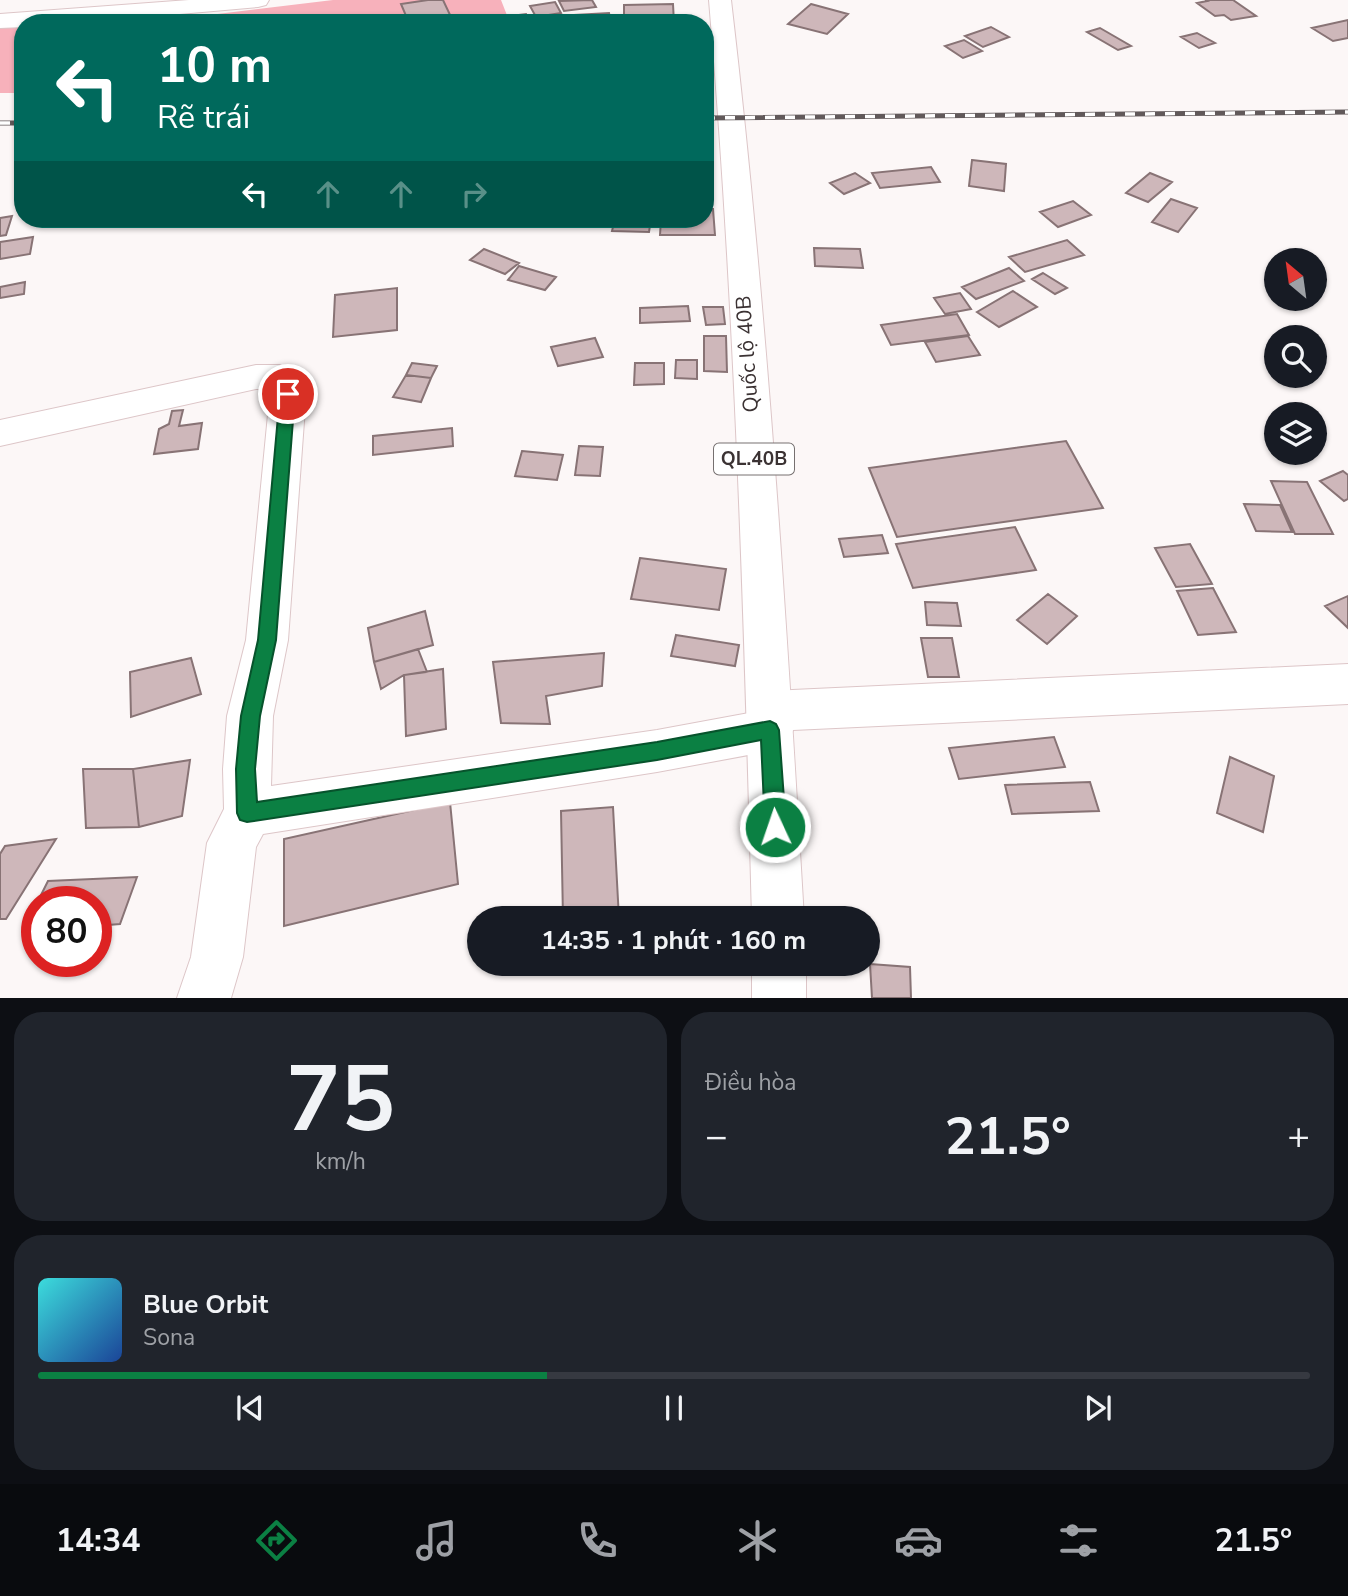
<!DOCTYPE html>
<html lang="vi">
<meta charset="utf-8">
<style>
:root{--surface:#171b24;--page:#20242c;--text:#f1f3f6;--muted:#9ea1a6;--line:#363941;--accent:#0b8043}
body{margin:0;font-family:"Nunito Sans",sans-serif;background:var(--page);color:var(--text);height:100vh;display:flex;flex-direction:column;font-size:26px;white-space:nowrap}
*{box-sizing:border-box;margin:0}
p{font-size:23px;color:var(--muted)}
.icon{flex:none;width:38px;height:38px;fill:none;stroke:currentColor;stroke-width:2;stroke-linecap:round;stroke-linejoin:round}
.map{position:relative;height:998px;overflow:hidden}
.details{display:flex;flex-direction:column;gap:14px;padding:14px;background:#0d0f14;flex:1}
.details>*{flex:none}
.guide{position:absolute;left:14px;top:14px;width:700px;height:214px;border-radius:28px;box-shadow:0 2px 5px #0004;background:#00695c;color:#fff;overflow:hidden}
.needle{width:46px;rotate:331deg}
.controls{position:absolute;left:1264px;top:248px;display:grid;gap:14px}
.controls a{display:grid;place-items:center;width:63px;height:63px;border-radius:50%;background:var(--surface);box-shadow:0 2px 5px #0004;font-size:35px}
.speed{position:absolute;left:21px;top:886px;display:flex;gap:14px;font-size:35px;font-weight:700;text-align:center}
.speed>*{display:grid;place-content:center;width:91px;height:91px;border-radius:50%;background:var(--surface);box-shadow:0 2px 5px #0004;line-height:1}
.speed .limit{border:10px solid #d22;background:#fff;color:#111}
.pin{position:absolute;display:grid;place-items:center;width:60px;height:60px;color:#fff;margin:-30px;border:4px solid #fff;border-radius:50%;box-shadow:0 2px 7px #0007}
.me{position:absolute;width:77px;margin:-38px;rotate:357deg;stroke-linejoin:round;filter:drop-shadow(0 0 5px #0008)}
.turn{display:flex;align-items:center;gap:24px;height:147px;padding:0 28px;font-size:32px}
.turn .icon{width:91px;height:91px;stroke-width:2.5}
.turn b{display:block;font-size:49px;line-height:60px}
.lanes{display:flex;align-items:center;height:66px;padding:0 28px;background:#0003;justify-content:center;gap:35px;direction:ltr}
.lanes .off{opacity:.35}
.big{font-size:52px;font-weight:700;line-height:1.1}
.details .tile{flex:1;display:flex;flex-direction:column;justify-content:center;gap:10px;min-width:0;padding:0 24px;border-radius:28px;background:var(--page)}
.details .dial{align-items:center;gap:0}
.dial b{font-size:91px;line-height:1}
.song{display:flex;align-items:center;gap:21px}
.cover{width:84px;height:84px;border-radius:10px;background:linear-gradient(135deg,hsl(180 70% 55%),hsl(220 70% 35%))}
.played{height:7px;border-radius:4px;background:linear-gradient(90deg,var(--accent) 40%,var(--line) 40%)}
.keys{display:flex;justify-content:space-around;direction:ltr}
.heat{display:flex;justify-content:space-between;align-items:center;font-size:38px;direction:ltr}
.details .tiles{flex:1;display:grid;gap:14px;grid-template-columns:1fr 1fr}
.tile:last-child{grid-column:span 2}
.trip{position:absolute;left:467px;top:906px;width:413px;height:70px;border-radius:35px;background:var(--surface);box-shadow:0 2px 5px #0004;font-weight:700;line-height:70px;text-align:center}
.tabs{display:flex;height:112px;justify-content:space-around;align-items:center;background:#090b0e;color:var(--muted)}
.tabs .icon{width:49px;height:49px}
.tabs .selected{color:var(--accent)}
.tabs b{font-size:32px;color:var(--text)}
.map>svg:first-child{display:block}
.forest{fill:#f7b1bb}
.building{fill:#ceb7ba;stroke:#887375;stroke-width:2}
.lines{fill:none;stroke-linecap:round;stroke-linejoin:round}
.minor-casing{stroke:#ddc6c8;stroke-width:2}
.trunk-casing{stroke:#ddc6c8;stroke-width:2}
.minor{fill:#fff;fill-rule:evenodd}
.trunk{fill:#fff;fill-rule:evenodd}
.rail-casing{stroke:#61595a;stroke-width:5}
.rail{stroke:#fff;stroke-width:3.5;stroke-dasharray:10;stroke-linecap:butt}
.route{fill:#0b8043;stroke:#07532c;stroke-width:2}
.labels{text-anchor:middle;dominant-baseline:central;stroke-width:5;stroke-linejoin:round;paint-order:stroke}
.shield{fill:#fff;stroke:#767070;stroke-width:2}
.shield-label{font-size:19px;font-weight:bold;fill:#3b3233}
.street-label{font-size:21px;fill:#3b3233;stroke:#fff}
</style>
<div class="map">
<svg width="1348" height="998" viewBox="0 0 1348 998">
<rect width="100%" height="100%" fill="#fcf7f7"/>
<path class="forest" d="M 333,0 L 501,0 L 510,23 L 86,23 L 185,18 Z
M 23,26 L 23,93 L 0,93 L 0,27 Z"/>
<path class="building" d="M 428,0 L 443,0 L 451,17 L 409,23 L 401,4 Z
M 592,0 L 596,7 L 564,11 L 559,1 Z
M 1205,0 L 1233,0 L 1256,16 L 1231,20 L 1224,15 L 1215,16 L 1197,3 L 1207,1 Z
M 555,2 L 561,13 L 536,17 L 530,6 Z
M 673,4 L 674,23 L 624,23 L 624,5 Z
M 811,4 L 848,14 L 827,34 L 788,24 Z
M 609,13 L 611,23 L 557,23 L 557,16 Z
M 526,14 L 529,23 L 513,23 L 510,16 Z
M 1348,20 L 1348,38 L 1333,41 L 1312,28 Z
M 991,27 L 1009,37 L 983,47 L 965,36 Z
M 1100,28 L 1131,46 L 1118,50 L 1087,32 Z
M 1197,33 L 1215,43 L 1199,48 L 1181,37 Z
M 964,40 L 982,51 L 963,58 L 945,46 Z
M 972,160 L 1006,164 L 1004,191 L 969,186 Z
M 931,167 L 940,182 L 880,188 L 872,173 Z
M 855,173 L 870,183 L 844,194 L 830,183 Z
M 1150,173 L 1172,182 L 1148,202 L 1126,193 Z
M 1171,199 L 1197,208 L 1178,232 L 1152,222 Z
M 1073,201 L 1091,215 L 1058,227 L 1040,212 Z
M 705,209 L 713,209 L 715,235 L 660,235 L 661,219 L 705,219 Z
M 12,216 L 6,235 L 0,236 L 0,218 Z
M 615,219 L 651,219 L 649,232 L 612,231 Z
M 33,237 L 30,254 L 0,259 L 0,242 Z
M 1067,240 L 1084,255 L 1025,272 L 1009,257 Z
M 814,248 L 860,249 L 863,268 L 815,266 Z
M 484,249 L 519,263 L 505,274 L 470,260 Z
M 519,266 L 556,277 L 545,290 L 508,280 Z
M 1009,268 L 1024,281 L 976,299 L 962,287 Z
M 1043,273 L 1067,288 L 1055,294 L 1032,279 Z
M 25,282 L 24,294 L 0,298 L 0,287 Z
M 397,288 L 397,330 L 333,337 L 335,295 Z
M 1013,291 L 1037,307 L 999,327 L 977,312 Z
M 960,293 L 971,309 L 945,314 L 934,298 Z
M 688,306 L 690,321 L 640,323 L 640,308 Z
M 703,307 L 723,307 L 725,324 L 706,325 Z
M 957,314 L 969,335 L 891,345 L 881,325 Z
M 704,336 L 726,336 L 727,372 L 704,371 Z
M 968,336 L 980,355 L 936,362 L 925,342 Z
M 595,338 L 603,357 L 558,366 L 551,347 Z
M 676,360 L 697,360 L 697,379 L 675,378 Z
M 412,363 L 437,366 L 431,378 L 406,375 Z
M 635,363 L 664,363 L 664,384 L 634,385 Z
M 406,375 L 431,378 L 421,402 L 393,397 Z
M 183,410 L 179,426 L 202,423 L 198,449 L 154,454 L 159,429 L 169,424 L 172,411 Z
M 452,428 L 453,446 L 373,455 L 373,436 Z
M 1066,441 L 1103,508 L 897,537 L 869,468 Z
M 579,446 L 603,447 L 600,476 L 575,475 Z
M 522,451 L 563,455 L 557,480 L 515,476 Z
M 1343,471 L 1348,475 L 1348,499 L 1344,501 L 1320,481 Z
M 1271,481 L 1307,482 L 1333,534 L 1295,534 Z
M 1244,504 L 1280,505 L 1292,532 L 1256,531 Z
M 1015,527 L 1036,570 L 913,588 L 896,544 Z
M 882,535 L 888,553 L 844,557 L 839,539 Z
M 1190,544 L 1212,584 L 1176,587 L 1155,548 Z
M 640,558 L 726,569 L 719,610 L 631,599 Z
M 1213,588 L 1236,632 L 1198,635 L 1177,591 Z
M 1048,594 L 1077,616 L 1047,644 L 1017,620 Z
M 1348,596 L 1348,628 L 1325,606 Z
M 925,602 L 957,603 L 961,626 L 927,625 Z
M 425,611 L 433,645 L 374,662 L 368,628 Z
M 676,635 L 739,645 L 735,666 L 671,656 Z
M 921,638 L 952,638 L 959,677 L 928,677 Z
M 418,649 L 427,672 L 404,675 L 381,689 L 374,662 Z
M 604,653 L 602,686 L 546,696 L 550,724 L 501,723 L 493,662 Z
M 191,658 L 201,694 L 131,717 L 130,672 Z
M 443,669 L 446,729 L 406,736 L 404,675 Z
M 1054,737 L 1065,767 L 959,779 L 949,748 Z
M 1230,757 L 1274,776 L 1263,832 L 1217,813 Z
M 190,760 L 182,816 L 139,827 L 133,769 Z
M 83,769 L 133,769 L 139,827 L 86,828 Z
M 1090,782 L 1099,811 L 1012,814 L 1005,785 Z
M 450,802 L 458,884 L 284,926 L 284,839 Z
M 613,807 L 619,919 L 563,919 L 561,811 Z
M 56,839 L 6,919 L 0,919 L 0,854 L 5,846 Z
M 137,877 L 120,924 L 96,926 L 96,901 L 38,901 L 48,881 Z
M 37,904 L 37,931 L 23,932 Z
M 870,964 L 910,967 L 911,998 L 872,998 Z"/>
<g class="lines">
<g class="minor-casing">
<path id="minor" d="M 256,365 L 279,365 L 291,369 L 306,394 L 288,640 L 273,716 L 271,786 L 657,730 L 749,713 L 755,697 L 771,691 L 1348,664 L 1348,704 L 793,730 L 786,745 L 770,751 L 657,772 L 263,834 L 256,847 L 243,957 L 231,998 L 177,998 L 191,957 L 207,843 L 224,809 L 223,769 L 227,716 L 246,640 L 270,394 L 268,389 L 256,389 L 0,446 L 0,420 Z"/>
</g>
<g class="trunk-casing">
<path id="trunk" d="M 189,0 L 269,0 L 266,5 L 258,7 L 78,23 L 23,23 L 23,27 L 0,28 L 0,14 Z
M 709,0 L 731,0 C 767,305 786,612 804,919 L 752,919 C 744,613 735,305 709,0 Z
M 752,964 L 806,964 L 806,998 L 752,998 Z"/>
</g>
<use href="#minor" class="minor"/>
<use href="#trunk" class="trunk"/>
<g class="rail-casing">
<path id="rail" d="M 705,118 L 1348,112
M 0,123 L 23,123"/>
</g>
<use href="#rail" class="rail"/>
</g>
<path class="route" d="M 288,389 L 295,394 L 276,640 L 260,716 L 255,769 L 257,802 L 657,742 L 770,721 L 776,724 L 779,730 L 786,827 L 783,834 L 775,837 L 768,834 L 765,827 L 761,740 L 657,760 L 247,822 L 240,820 L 237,813 L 236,769 L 241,716 L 258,640 L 280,394 Z"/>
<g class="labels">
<rect class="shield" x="714" y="443.5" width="80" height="31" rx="5"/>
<g class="shield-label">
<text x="754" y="459">QL.40B</text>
</g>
<g class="street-label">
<text transform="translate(747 354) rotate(-94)">Quốc lộ 40B</text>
</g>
</g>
</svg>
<div class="controls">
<a><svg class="needle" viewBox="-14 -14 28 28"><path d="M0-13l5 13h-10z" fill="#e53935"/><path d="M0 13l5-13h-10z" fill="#9ea1a6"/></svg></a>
<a><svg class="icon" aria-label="search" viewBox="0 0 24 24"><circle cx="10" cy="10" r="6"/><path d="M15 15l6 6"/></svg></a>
<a><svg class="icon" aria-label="layers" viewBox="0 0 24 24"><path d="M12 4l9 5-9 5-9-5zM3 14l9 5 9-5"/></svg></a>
</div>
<div class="speed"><div class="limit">80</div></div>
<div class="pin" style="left:288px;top:394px;background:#d93025"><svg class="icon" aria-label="arrive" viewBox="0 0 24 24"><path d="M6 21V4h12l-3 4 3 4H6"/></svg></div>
<svg class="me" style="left:775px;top:827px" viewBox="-20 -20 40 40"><circle r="17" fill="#0b8043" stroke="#fff" stroke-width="3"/><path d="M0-11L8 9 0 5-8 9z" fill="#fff"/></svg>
<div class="trip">14:35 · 1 phút · 160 m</div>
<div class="guide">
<div class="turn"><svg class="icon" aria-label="left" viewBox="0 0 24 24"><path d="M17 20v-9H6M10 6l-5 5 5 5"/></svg><div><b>10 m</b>Rẽ trái</div></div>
<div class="lanes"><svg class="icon" aria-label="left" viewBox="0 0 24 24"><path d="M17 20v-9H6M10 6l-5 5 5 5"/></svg><svg class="icon off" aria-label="ahead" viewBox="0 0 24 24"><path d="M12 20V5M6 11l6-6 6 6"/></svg><svg class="icon off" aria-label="ahead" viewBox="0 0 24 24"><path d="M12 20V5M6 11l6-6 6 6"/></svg><svg class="icon off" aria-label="right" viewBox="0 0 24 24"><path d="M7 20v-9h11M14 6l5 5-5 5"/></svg></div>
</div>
</div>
<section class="details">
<div class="tiles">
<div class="tile dial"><b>75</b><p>km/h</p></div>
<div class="tile"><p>Điều hòa</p>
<div class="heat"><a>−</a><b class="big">21.5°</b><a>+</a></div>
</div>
<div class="tile">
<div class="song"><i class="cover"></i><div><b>Blue Orbit</b><p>Sona</p></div></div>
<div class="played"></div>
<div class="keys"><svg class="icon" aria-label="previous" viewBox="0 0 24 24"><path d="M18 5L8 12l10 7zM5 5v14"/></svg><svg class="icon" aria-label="pause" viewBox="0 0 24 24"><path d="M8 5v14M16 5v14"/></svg><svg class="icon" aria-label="next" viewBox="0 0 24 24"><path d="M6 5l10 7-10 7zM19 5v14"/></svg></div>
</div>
</div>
</section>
<nav class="tabs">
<b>14:34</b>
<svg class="icon selected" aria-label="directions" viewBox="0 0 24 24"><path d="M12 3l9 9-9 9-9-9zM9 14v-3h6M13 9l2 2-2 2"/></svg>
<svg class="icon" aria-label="music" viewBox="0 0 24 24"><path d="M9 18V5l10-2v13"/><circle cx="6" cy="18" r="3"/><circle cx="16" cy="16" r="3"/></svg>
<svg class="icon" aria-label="phone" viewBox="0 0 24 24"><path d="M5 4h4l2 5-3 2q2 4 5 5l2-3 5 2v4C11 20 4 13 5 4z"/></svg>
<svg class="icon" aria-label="climate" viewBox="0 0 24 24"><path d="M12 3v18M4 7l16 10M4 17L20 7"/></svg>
<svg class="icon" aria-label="car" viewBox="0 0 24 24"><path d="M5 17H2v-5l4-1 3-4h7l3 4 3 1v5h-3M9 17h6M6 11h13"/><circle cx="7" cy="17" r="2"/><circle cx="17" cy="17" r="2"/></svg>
<svg class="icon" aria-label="filters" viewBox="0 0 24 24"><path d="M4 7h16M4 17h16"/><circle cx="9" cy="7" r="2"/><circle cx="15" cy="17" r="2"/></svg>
<b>21.5°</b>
</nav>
